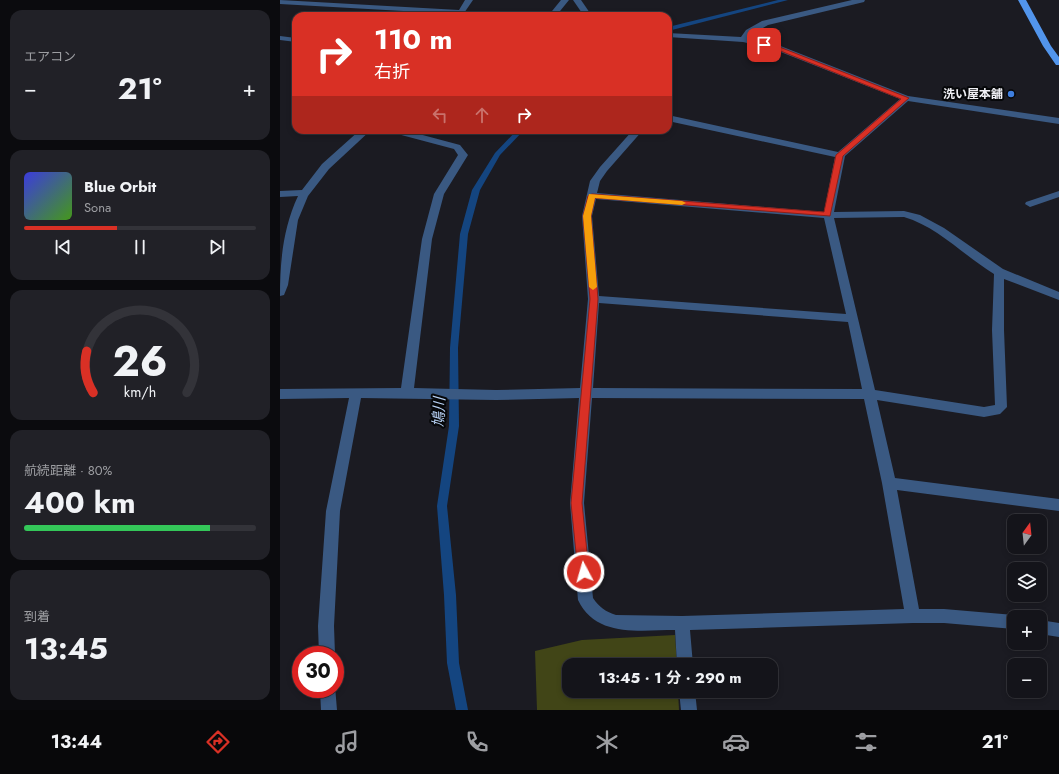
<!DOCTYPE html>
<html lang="ja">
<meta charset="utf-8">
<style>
:root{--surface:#14141a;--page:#212127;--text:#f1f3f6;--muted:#9d9ea2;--line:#333339;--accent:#d93025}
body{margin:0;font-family:Jost,"Noto Sans JP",sans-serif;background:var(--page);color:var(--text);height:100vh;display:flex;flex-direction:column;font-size:15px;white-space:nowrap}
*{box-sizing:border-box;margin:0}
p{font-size:13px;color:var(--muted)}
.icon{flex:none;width:22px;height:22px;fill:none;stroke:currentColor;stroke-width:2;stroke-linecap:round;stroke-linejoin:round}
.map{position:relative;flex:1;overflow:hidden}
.details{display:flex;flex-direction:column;gap:10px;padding:10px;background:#0b0b0e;width:280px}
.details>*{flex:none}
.top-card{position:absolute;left:12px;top:12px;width:380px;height:122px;border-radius:12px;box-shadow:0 2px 6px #0003,0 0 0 1px var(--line);background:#d93025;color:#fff;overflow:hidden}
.needle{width:26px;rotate:15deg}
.buttons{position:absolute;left:727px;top:514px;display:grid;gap:8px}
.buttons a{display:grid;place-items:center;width:40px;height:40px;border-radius:8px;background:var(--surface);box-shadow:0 2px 6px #0003,0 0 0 1px var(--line);font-size:20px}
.speed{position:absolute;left:12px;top:646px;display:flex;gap:8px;font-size:20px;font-weight:700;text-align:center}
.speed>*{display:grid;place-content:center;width:52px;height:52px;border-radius:50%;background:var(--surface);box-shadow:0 2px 6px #0003,0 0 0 1px var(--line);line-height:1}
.speed .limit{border:6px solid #d22;background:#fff;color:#111}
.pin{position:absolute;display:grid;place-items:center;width:34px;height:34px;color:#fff;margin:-17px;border-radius:8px;box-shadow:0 2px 6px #0006}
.me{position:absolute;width:44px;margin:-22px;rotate:354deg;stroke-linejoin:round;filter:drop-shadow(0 0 3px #0008)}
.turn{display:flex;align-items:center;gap:14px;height:84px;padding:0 16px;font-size:18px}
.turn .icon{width:52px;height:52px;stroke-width:2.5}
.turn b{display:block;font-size:28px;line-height:34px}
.lanes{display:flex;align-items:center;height:38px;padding:0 16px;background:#0003;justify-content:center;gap:20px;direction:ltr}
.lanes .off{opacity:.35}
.big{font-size:30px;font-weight:700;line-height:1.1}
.details .card{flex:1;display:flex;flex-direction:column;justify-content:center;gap:6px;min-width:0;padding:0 14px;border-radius:12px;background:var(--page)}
.details .dial{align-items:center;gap:0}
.dial svg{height:104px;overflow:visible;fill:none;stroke:var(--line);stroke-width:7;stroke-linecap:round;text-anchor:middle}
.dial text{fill:var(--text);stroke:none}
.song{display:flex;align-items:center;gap:12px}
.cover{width:48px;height:48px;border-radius:6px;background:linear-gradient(135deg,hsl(240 70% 55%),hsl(100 70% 35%))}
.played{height:4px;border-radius:2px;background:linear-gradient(90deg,var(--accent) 40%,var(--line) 40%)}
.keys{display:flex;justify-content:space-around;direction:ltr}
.heat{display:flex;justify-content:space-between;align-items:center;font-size:22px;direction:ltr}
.charge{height:6px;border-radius:3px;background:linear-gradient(90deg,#34c759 80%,var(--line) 0)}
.trip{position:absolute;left:282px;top:658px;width:216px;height:40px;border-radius:12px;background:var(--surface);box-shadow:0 2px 6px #0003,0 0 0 1px var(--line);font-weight:700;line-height:40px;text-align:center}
.dock{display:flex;height:64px;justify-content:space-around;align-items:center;background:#08080a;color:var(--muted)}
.dock .icon{width:28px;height:28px}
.dock .current{color:var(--accent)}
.dock b{font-size:18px;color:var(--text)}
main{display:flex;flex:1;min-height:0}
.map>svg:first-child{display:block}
.green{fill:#414517}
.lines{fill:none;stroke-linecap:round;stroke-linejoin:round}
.stream{fill:#144580;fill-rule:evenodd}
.minor{fill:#3a5982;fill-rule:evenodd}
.major{fill:#5295ec;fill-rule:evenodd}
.route{fill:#d93025;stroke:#8d1f18}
.slow{fill:#f59e0b}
.shop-dot{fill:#3f7fe0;stroke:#060709;stroke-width:1.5}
.labels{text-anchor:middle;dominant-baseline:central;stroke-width:4;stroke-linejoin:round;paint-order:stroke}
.far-poi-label{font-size:12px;font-weight:bold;fill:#f0f0f5;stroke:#060709;text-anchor:end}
.water-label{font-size:15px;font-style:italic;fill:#b8d2f5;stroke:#060709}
</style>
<main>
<section class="details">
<div class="card"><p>エアコン</p>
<div class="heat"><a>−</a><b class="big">21°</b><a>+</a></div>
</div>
<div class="card">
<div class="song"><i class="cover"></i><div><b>Blue Orbit</b><p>Sona</p></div></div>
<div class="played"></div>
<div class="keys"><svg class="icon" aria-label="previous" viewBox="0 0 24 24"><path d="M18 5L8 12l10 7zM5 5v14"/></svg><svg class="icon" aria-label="pause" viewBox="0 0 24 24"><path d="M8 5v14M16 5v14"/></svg><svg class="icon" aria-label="next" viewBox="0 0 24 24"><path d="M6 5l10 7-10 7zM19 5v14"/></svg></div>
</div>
<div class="card dial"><svg viewBox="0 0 100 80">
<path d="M14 69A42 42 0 1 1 86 69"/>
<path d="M14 69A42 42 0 0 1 9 37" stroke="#d93025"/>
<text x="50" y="56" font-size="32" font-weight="700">26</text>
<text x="50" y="72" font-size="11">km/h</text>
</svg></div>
<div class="card"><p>航続距離 · 80%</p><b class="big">400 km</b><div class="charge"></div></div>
<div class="card"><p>到着</p><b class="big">13:45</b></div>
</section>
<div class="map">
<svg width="779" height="710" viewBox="0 0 779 710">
<rect width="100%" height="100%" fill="#1b1b22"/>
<path class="green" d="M 395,635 L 397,665 L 289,665 L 289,691 L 398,691 L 399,710 L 257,710 L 255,651 L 302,640 Z"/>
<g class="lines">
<path class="stream" d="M 498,0 L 508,0 L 388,31 L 388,27 Z
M 237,130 L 244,130 L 220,155 L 200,190 L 188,234 L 178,348 L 179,426 L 167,506 L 176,595 L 179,663 L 188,710 L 176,710 L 167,663 L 164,595 L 157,506 L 169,426 L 170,348 L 180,234 L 192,190 L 215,153 Z"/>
<path class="minor" d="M 0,0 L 179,10 L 185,0 L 193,0 L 182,16 L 174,16 L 176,14 L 0,4 Z
M 281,0 L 289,0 L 276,16 L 268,16 Z
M 293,0 L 301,0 L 312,16 L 304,16 Z
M 572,0 L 585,0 L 584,2 L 488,25 L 472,34 L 468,39 L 498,45 L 628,96 L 779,118 L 779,124 L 628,101 L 565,156 L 554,212 L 624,211 L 640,215 L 664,228 L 723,269 L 779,292 L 779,300 L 724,279 L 724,330 L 727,407 L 720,414 L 704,417 L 597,400 L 615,478 L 779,499 L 779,511 L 617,490 L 639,609 L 664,609 L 734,615 L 739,617 L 734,617 L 734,629 L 664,623 L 633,623 L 410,630 L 413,665 L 397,665 L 395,630 C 360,630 316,638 298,600 L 290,503 L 299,398 L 216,400 L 81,398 L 60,511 L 54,626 L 55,655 L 39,655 L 38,626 L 46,511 L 69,398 L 0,399 L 0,389 L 121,388 L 142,239 L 154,194 L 178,155 L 174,149 L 110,132 L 108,130 L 124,130 L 180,145 L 188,155 L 164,194 L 152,239 L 134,388 L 216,390 L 300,388 L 308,299 L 302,216 L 310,181 L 320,167 L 353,130 L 363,130 L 327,171 L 320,181 L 317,193 L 544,212 L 555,157 L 388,121 L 388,115 L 558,152 L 620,99 L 493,49 L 463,42 L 388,37 L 388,33 L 461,37 L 466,30 L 482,21 ZM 316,199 L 544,218 L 566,314 L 319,296 L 312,216 ZM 624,217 C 658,227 683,255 714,274 L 712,330 L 715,405 L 704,407 L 595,390 L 554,218 ZM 319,303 L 568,322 L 582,389 L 313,388 ZM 312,398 L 584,399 L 602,483 L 624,609 L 402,616 L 336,615 C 326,612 319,607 313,598 L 304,503 Z
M 0,36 L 16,38 L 16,42 L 0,40 Z
M 80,130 L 91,130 L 49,169 L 28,196 L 18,220 L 8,285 L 4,295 L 0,296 C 0,261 3,228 18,196 L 0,197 L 0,191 L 22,190 L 42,164 Z
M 779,191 L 779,197 L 750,207 L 745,204 L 746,202 Z
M 760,620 L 779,623 L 779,637 L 760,634 Z
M 55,686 L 57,710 L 41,710 L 40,689 L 55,689 Z
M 399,691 L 415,691 L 417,710 L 401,710 Z"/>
<path class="major" d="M 738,0 L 746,0 L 771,46 L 779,57 L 779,65 L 776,65 L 763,46 Z"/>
</g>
<path class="route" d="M 482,43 L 497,46 L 629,98 L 563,156 L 550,216 L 315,198 L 311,216 L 318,299 L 302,503 L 309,572 L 308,576 L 304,577 L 300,576 L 298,572 L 291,503 L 310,299 L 303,216 L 308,196 L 312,194 L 544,212 L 556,155 L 621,99 L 493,48 L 482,46 Z"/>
<path class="slow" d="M 309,194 L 402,201 L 406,203 L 402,205 L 315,198 L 311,216 L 317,287 L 313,290 L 309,287 L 303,216 Z"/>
<circle class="shop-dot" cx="731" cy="94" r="4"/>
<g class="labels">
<g class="far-poi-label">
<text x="723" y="94">洗い屋本舗</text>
</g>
<g class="water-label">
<text transform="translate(159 412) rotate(-88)">鳩川</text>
</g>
</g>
</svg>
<div class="buttons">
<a><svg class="needle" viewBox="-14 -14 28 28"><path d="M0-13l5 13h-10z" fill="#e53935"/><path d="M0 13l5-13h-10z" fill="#9d9ea2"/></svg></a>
<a><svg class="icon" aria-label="layers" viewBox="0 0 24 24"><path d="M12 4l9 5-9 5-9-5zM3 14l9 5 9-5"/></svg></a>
<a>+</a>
<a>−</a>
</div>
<div class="speed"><div class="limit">30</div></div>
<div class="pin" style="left:484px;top:45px;background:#d93025"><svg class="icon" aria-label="arrive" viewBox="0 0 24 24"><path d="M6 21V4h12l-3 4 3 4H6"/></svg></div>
<svg class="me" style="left:304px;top:572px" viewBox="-20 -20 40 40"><circle r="17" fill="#d93025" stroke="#fff" stroke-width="3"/><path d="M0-11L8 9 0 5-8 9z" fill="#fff"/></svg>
<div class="trip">13:45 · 1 分 · 290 m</div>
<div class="top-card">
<div class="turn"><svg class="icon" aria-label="right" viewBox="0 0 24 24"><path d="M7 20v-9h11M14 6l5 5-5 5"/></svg><div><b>110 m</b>右折</div></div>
<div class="lanes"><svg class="icon off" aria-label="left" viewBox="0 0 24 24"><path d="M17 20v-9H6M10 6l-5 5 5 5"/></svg><svg class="icon off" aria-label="ahead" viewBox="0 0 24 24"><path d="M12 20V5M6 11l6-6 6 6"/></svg><svg class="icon" aria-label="right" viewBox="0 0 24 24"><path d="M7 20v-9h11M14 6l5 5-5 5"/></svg></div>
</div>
</div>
</main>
<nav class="dock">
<b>13:44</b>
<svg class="icon current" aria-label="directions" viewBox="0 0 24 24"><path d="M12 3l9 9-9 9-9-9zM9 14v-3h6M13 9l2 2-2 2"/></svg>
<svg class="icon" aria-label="music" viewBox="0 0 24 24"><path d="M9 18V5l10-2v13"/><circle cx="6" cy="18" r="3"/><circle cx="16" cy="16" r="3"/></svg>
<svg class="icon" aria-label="phone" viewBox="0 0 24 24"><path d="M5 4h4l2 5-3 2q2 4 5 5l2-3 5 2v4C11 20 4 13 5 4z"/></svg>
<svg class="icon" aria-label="climate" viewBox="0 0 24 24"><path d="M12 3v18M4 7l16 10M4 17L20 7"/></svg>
<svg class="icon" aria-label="car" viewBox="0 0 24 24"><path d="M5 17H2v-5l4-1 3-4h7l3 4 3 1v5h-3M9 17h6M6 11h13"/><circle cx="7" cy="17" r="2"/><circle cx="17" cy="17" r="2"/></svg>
<svg class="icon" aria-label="filters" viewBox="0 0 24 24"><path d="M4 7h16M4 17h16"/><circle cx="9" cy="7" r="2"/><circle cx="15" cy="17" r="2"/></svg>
<b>21°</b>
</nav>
